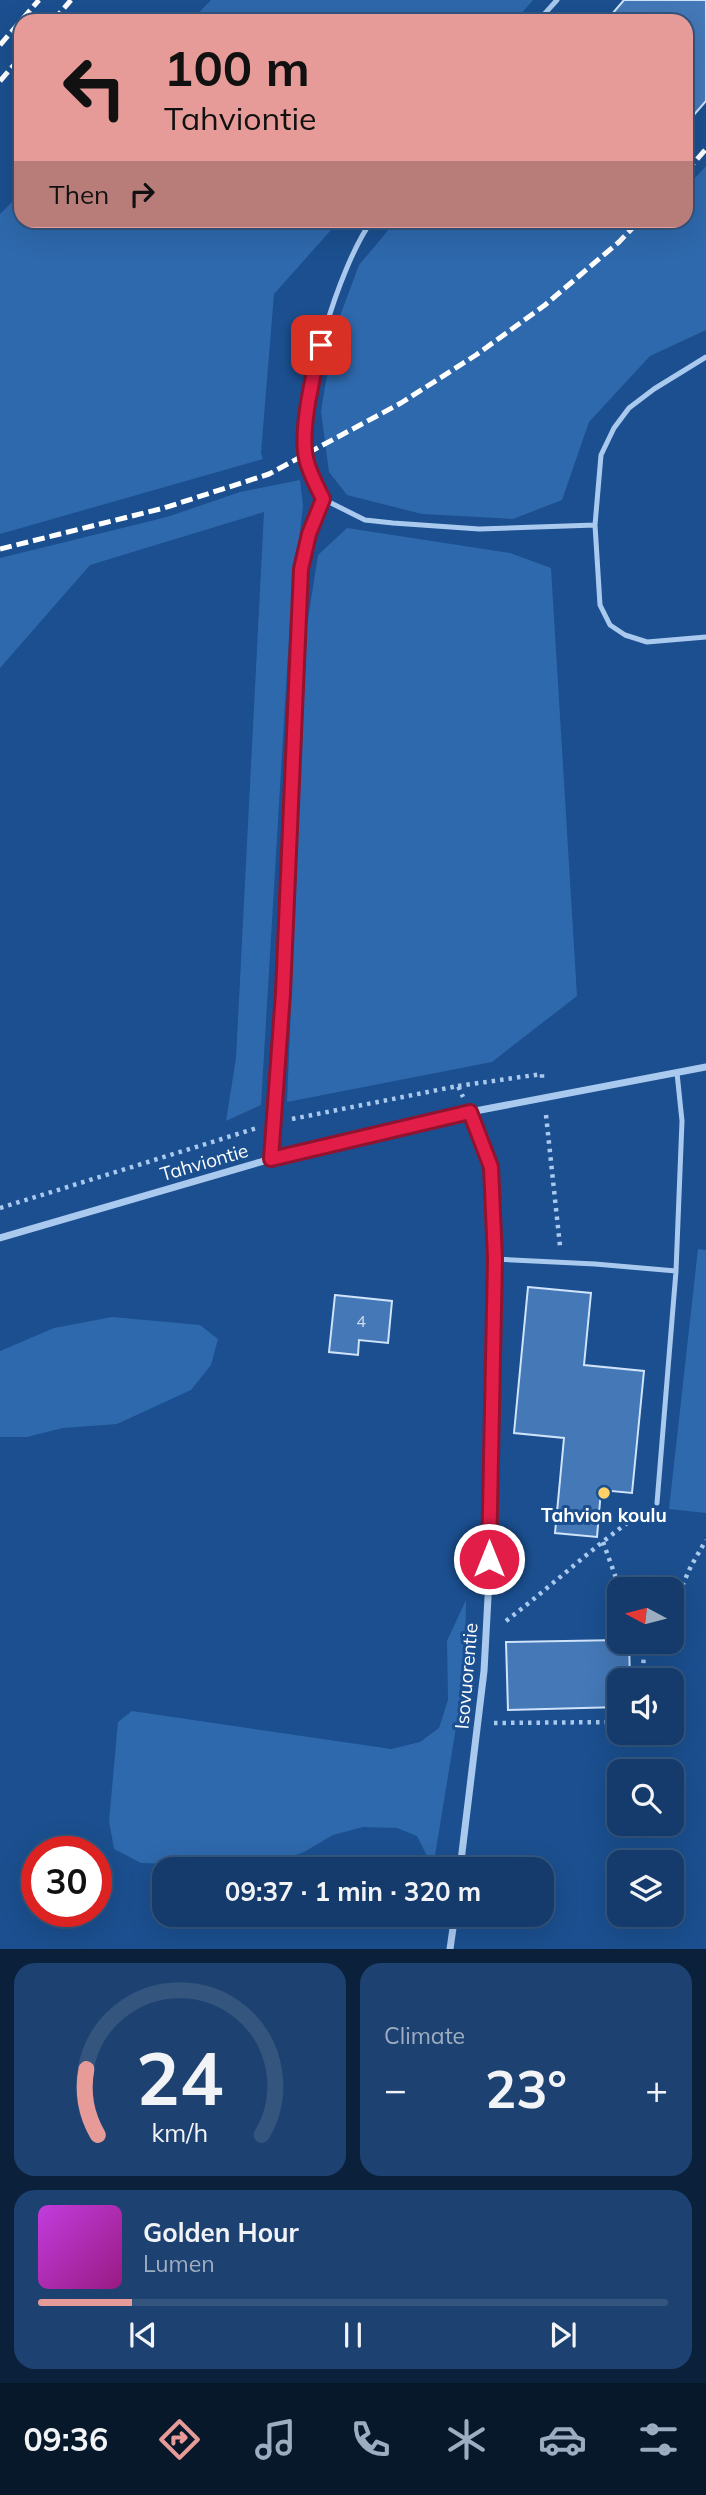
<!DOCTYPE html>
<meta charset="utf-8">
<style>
:root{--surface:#143b6b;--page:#1d4271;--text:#f1f3f6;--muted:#9dadc1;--line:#33557e;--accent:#e69b98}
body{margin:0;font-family:Mulish,sans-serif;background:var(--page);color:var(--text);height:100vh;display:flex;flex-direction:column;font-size:26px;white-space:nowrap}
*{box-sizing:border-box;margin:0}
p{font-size:23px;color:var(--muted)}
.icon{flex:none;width:38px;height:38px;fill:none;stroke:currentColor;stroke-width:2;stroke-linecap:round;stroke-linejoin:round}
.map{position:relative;height:1949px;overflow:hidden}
.details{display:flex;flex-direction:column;gap:14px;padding:14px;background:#0b203b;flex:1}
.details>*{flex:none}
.top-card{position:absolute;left:14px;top:14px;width:679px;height:214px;border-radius:21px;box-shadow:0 7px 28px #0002,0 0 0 2px var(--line);background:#e69b98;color:#111;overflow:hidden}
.needle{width:46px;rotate:277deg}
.buttons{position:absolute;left:607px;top:1577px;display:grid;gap:14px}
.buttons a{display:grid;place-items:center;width:77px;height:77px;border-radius:14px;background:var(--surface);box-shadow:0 7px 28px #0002,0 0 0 2px var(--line);font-size:35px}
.speed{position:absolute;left:21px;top:1836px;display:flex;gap:14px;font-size:35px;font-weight:700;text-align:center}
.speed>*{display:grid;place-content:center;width:91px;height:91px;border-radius:50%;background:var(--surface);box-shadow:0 7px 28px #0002,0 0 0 2px var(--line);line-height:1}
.speed .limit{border:10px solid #d22;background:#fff;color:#111}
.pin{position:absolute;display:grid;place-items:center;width:60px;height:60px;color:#fff;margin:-30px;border-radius:14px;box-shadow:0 4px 10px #0006}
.me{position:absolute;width:77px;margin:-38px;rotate:0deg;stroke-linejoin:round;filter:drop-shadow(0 0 5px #0008)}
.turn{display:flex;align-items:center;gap:24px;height:147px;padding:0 35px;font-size:32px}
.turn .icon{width:91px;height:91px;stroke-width:2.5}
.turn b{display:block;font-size:49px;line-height:60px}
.then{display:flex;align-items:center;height:66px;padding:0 35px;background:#0003;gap:14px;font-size:26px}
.big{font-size:52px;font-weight:700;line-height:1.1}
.details .card{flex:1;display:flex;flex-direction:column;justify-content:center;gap:10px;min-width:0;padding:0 24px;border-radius:21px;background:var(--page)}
.details .dial{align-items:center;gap:0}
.dial svg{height:182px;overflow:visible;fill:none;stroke:var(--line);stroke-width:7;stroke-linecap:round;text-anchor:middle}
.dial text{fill:var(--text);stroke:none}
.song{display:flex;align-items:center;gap:21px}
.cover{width:84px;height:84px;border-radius:10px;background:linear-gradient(135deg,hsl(290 70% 55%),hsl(310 70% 35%))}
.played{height:7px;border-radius:4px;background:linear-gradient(90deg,var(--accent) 15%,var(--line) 15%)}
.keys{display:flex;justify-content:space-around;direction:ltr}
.heat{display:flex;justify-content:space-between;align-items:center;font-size:38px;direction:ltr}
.details .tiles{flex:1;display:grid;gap:14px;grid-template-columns:1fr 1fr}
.card:last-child{grid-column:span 2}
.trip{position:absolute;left:152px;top:1857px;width:402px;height:70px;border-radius:21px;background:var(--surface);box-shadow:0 7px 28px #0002,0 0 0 2px var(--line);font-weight:700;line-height:70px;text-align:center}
.tab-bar{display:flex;height:112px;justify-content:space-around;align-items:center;background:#08182b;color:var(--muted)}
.tab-bar .icon{width:49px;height:49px}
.tab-bar .current{color:var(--accent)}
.tab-bar b{font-size:32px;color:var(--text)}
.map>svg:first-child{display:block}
.green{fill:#2e69ad}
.building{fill:#4478b7;stroke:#cfe3fa;stroke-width:2}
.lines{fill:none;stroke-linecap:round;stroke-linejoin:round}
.path{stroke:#a9c9ee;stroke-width:4.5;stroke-dasharray:3.5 5;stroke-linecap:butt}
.lane{stroke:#a9c9ee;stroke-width:5}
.street{stroke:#a9c9ee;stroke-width:7}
.rail{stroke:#fff;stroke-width:5;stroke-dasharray:12 5;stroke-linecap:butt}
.route-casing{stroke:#92132f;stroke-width:18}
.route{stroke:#e11d48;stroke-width:12}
.poi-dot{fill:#ffd166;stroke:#1b4f8f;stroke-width:2.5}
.labels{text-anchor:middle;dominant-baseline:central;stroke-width:6;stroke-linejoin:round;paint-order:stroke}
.number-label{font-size:16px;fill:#d0dded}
.street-label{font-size:19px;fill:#fff;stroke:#1b4f8f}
.poi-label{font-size:19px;font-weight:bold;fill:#fff;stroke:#1b4f8f}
</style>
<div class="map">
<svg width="706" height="1949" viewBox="0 0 706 1949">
<rect width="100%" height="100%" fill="#1b4f8f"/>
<path class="green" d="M 211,0 L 533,0 L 515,21 L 191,21 Z
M 706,166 L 706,330 L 650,356 L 589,422 L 562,500 L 513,519 L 422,514 L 347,495 L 329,472 L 321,411 L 334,332 L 359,265 L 396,221 L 686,220 L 686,170 L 695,178 Z
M 21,193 L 21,220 L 339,221 L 274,294 L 261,453 L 263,459 L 0,534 L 0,214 Z
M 300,480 L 303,506 L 290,620 L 261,1105 L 226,1121 L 236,1058 L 264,512 L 90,565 L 0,668 L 0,558 L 167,517 L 240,492 Z
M 347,528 L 510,553 L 551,568 L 577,996 L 492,1062 L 287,1102 L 307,625 L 318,555 Z
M 698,1249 L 706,1250 L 706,1513 L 669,1509 Z
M 112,1317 L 200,1325 L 218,1339 L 211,1365 L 191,1390 L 117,1424 L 63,1428 L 27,1437 L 0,1437 L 0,1351 L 54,1328 Z
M 466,1600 L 465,1672 L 433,1868 L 417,1836 L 397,1828 L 363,1827 L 333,1835 L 304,1852 L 263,1867 L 141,1863 L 114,1849 L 109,1821 L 118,1722 L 132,1711 L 391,1749 L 420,1742 L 439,1728 L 448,1700 L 447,1641 Z"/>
<path class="building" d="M 624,0 L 706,0 L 706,101 L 686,124 L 686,21 L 606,21 Z
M 528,1287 L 591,1293 L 584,1365 L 644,1371 L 632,1493 L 601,1490 L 597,1537 L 555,1533 L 564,1438 L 514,1433 Z
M 335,1295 L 392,1301 L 388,1343 L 359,1340 L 358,1355 L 329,1352 Z
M 620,1640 L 620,1642 L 629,1642 L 630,1680 L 620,1680 L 620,1707 L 508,1710 L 506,1642 Z"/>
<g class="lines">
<path class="path" d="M 458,1086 L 542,1074 L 542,1078
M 546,1115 L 560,1246
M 292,1119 L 458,1086 L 463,1097
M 0,1208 L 257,1128
M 603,1542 L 620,1589
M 672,1609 L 691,1566 L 706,1540
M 506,1621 C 553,1585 596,1544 644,1511
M 642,1680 L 645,1642
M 494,1723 L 620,1722"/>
<path class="lane" d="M 538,21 L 557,0
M 706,357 L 654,389 L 629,408 L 614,428 L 601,455 L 595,525 L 600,605 L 610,625 L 625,635 L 647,642 L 706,637
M 323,499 L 365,520 L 393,523 L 479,529 L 595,525
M 271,1159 L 283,993 L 301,569 L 309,534 L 323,499 C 316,485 306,469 305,453 C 302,392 337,270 372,220
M 495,1259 L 595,1264 L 676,1271
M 657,1503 L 676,1271 L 682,1121 L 677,1073"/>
<path class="street" d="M 0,1238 L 271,1159 L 470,1112 L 706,1067
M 460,1869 L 484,1671 L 489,1579 L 495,1259 L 491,1166 L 470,1112
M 450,1949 L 455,1914"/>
<path class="rail" d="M 53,21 L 71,0
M 0,45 L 39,0
M 0,81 L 21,57
M 686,172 L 706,149
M 0,549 L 164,508 L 269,474 L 401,403 L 476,355 L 545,305 L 619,242 L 640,220"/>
</g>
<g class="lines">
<g class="route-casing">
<path id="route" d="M 321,345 C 313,373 300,430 306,458 C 309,473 317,486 323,499 L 309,534 L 301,569 L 283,993 L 271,1159 L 470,1112 L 491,1167 L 495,1259 L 489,1559"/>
</g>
<use href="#route" class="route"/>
</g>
<circle class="poi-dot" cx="604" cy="1493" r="7"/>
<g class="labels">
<g class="number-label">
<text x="361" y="1321">4</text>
</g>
<g class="street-label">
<text transform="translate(204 1162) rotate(-16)">Tahviontie</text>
<text transform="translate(466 1676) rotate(-85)">Isovuorentie</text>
</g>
<g class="poi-label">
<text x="604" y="1515">Tahvion koulu</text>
</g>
</g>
</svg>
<div class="buttons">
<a><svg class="needle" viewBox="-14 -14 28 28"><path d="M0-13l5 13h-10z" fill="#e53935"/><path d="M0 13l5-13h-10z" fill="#9dadc1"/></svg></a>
<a><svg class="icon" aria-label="sound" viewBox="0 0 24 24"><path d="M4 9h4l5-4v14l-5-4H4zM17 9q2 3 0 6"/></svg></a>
<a><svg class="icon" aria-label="search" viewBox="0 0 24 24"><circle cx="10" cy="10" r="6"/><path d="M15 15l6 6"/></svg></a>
<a><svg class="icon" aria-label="layers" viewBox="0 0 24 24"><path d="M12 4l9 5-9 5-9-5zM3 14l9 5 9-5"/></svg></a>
</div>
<div class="speed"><div class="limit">30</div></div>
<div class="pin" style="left:321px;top:345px;background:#d93025"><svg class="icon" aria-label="arrive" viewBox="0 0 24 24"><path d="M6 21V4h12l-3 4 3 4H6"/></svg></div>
<svg class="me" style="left:489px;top:1559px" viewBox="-20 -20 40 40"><circle r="17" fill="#e11d48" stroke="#fff" stroke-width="3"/><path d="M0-11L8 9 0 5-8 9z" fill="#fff"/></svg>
<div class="trip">09:37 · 1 min · 320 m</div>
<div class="top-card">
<div class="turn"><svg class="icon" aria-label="left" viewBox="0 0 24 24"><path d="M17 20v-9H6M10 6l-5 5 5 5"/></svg><div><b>100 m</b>Tahviontie</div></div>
<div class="then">Then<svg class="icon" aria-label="right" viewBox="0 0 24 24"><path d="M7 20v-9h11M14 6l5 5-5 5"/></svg></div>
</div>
</div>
<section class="details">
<div class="tiles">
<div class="card dial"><svg viewBox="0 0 100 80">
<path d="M14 69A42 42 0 1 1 86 69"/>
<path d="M14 69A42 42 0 0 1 9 40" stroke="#e69b98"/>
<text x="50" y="56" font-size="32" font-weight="700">24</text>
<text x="50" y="72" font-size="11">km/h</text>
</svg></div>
<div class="card"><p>Climate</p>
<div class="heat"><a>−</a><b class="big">23°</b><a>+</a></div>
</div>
<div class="card">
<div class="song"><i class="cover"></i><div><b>Golden Hour</b><p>Lumen</p></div></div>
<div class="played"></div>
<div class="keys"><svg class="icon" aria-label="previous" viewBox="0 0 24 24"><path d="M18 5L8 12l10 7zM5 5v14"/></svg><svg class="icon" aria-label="pause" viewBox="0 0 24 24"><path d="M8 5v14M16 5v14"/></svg><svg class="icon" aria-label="next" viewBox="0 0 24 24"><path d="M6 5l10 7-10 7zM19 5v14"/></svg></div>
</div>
</div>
</section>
<nav class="tab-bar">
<b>09:36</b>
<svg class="icon current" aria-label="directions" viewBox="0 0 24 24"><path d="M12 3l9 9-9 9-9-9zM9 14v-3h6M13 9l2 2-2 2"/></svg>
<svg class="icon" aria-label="music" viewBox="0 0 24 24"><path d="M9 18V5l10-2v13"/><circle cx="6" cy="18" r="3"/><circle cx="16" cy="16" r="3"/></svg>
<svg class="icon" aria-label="phone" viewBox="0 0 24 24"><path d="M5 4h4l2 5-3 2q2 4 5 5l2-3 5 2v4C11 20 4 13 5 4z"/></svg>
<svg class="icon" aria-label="climate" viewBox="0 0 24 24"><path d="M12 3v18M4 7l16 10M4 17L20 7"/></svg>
<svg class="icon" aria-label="car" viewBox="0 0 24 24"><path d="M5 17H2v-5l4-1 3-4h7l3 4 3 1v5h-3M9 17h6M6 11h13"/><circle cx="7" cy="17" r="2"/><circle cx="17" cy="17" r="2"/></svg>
<svg class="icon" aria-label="filters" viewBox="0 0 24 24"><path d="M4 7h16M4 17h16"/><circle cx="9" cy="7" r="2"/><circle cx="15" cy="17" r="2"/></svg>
</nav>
